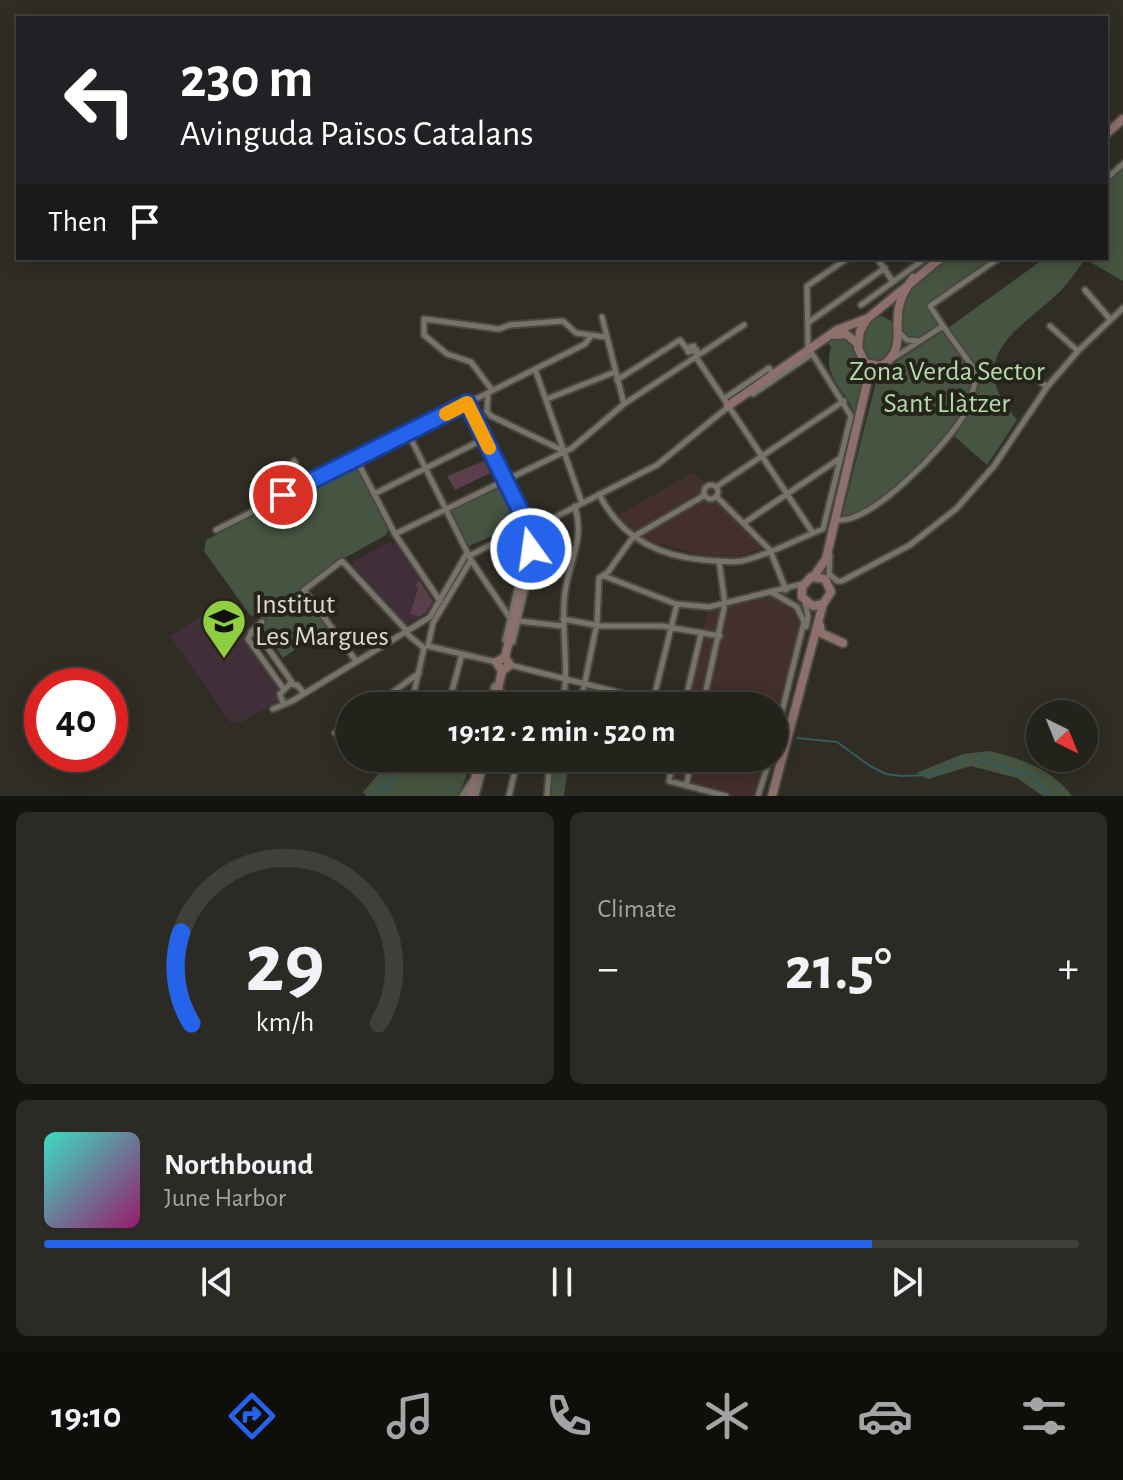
<!DOCTYPE html>
<meta charset="utf-8">
<style>
:root{--surface:#23221b;--page:#2b2a24;--text:#f1f3f6;--muted:#a3a4a3;--line:#403f3a;--accent:#2563eb}
body{margin:0;font-family:"Alegreya Sans",sans-serif;background:var(--page);color:var(--text);height:100vh;display:flex;flex-direction:column;font-size:30px;white-space:nowrap}
*{box-sizing:border-box;margin:0}
p{font-size:26px;color:var(--muted)}
.icon{flex:none;width:44px;height:44px;fill:none;stroke:currentColor;stroke-width:2;stroke-linecap:round;stroke-linejoin:round}
.map{position:relative;height:796px;overflow:hidden}
.sheet{display:flex;flex-direction:column;gap:16px;padding:16px;background:#13130f;flex:1}
.sheet>*{flex:none}
.top-card{position:absolute;left:16px;top:16px;width:1092px;height:244px;border-radius:0px;box-shadow:0 4px 20px #0003,0 0 0 2px var(--line);background:#202124;color:#fff;overflow:hidden}
.needle{width:52px;rotate:137deg}
.tools{position:absolute;left:1026px;top:700px;display:grid;gap:16px}
.tools a{display:grid;place-items:center;width:72px;height:72px;border-radius:50%;background:var(--surface);box-shadow:0 4px 20px #0003,0 0 0 2px var(--line);font-size:40px}
.speed{position:absolute;left:24px;top:668px;display:flex;gap:16px;font-size:40px;font-weight:700;text-align:center}
.speed>*{display:grid;place-content:center;width:104px;height:104px;border-radius:50%;background:var(--surface);box-shadow:0 4px 20px #0003,0 0 0 2px var(--line);line-height:1}
.speed .limit{border:12px solid #d22;background:#fff;color:#111}
.pin{position:absolute;display:grid;place-items:center;width:68px;height:68px;color:#fff;margin:-34px;border:4px solid #fff;border-radius:50%;box-shadow:0 2px 8px #0007}
.me{position:absolute;width:88px;margin:-44px;rotate:346deg;stroke-linejoin:round;filter:drop-shadow(0 0 6px #0008)}
.turn{display:flex;align-items:center;gap:28px;height:168px;padding:0 32px;font-size:36px}
.turn .icon{width:104px;height:104px;stroke-width:2.5}
.turn b{display:block;font-size:56px;line-height:68px}
.then{display:flex;align-items:center;height:76px;padding:0 32px;background:#0003;gap:16px;font-size:30px}
.big{font-size:60px;font-weight:600;line-height:1.1}
.sheet .widget{flex:1;display:flex;flex-direction:column;justify-content:center;gap:12px;min-width:0;padding:0 28px;border-radius:12px;background:var(--page)}
.sheet .dial{align-items:center;gap:0}
.dial svg{height:208px;overflow:visible;fill:none;stroke:var(--line);stroke-width:7;stroke-linecap:round;text-anchor:middle}
.dial text{fill:var(--text);stroke:none}
.song{display:flex;align-items:center;gap:24px}
.cover{width:96px;height:96px;border-radius:12px;background:linear-gradient(135deg,hsl(170 70% 55%),hsl(320 70% 35%))}
.played{height:8px;border-radius:4px;background:linear-gradient(90deg,var(--accent) 80%,var(--line) 80%)}
.keys{display:flex;justify-content:space-around;direction:ltr}
.heat{display:flex;justify-content:space-between;align-items:center;font-size:44px;direction:ltr}
.sheet .tiles{flex:1;display:grid;gap:16px;grid-template-columns:1fr 1fr}
.widget:last-child{grid-column:span 2}
.trip{position:absolute;left:336px;top:692px;width:452px;height:80px;border-radius:40px;background:var(--surface);box-shadow:0 4px 20px #0003,0 0 0 2px var(--line);font-weight:600;line-height:80px;text-align:center}
.tab-bar{display:flex;height:128px;justify-content:space-around;align-items:center;background:#0e0e0b;color:var(--muted)}
.tab-bar .icon{width:56px;height:56px}
.tab-bar .on{color:var(--accent)}
.tab-bar b{font-size:36px;color:var(--text)}
.map>svg:first-child{display:block}
.industrial{fill:#432f2c}
.education{fill:#402e38}
.green{fill:#455541}
.lines{fill:none;stroke-linecap:round;stroke-linejoin:round}
.stream{stroke:#355b5d;stroke-width:2}
.building{fill:#5a3e4c}
.street-casing{stroke:#4a4840;stroke-width:9}
.secondary-casing{stroke:#4a4840;stroke-width:12}
.street{stroke:#76746a;stroke-width:5}
.secondary{stroke:#8d6f6c;stroke-width:8}
.route-casing{stroke:#184099;stroke-width:20}
.route{stroke:#2563eb;stroke-width:14}
.slow{stroke:#f59e0b;stroke-width:14}
.labels{text-anchor:middle;dominant-baseline:central;stroke-width:8;stroke-linejoin:round;paint-order:stroke}
.park-label{font-size:28px;fill:#b4d9ac;stroke:#26231b}
.poi-label{font-size:28px;fill:#dad9d3;stroke:#26231b;text-anchor:start}
</style>
<div class="map">
<svg width="1123" height="796" viewBox="0 0 1123 796">
<rect width="100%" height="100%" fill="#2f2d24"/>
<path class="industrial" d="M 694,472 L 759,541 L 762,548 L 737,557 L 702,555 L 633,537 L 613,518 Z
M 780,595 L 808,622 L 774,752 L 774,706 L 682,706 L 709,607 Z
M 674,758 L 772,758 L 763,796 L 721,796 L 669,781 Z"/>
<path class="education" d="M 389,542 L 396,544 L 420,579 L 415,586 L 418,588 L 410,613 L 420,618 L 407,624 L 353,566 L 354,561 Z
M 220,604 L 279,685 L 277,702 L 242,722 L 230,722 L 170,636 Z"/>
<path class="green" d="M 1123,167 L 1123,281 L 1085,259 C 1075,273 1066,287 1053,298 C 1009,336 966,361 1017,420 L 987,465 L 954,436 L 893,492 L 848,517 L 842,516 L 878,374 L 948,328 L 1045,258 L 1106,258 L 1106,180 Z
M 945,258 L 999,258 L 930,306 L 942,324 L 919,341 L 907,340 L 900,333 L 902,296 L 929,269 Z
M 882,316 L 891,321 C 900,338 894,352 879,363 L 864,357 C 860,340 861,320 882,316 Z
M 841,335 L 855,345 L 865,374 L 836,509 L 832,508 L 854,412 C 844,388 822,377 831,347 L 827,342 L 814,351 Z
M 351,466 L 356,467 L 388,530 L 386,535 L 339,561 L 301,588 L 328,626 L 283,658 L 264,630 L 261,617 L 250,615 L 204,551 L 206,540 Z
M 500,483 L 519,519 L 516,526 L 469,546 L 448,510 Z
M 989,751 C 1020,758 1052,769 1072,796 L 1043,796 L 1017,778 L 971,766 L 928,779 L 916,773 L 963,754 Z
M 392,758 L 474,758 L 458,796 L 366,796 L 363,792 Z
M 554,758 L 623,758 L 569,760 L 564,796 L 549,796 Z"/>
<g class="lines">
<path class="stream" d="M 797,738 L 837,742 L 870,766 L 886,774 L 901,776 L 933,775 L 968,758
M 976,759 L 1032,775 L 1052,796
M 375,796 L 394,779 L 403,758"/>
</g>
<path class="building" d="M 484,461 L 490,473 L 455,490 L 447,476 Z
M 419,580 L 433,601 L 426,613 L 419,617 L 410,614 L 418,588 L 415,586 Z"/>
<g class="lines">
<g class="street-casing">
<path id="street" d="M 1106,179 L 1123,164
M 877,258 L 893,282
M 1085,290 L 1110,319
M 861,305 L 926,258
M 602,317 L 624,404
M 809,322 L 885,268
M 943,326 L 930,306 L 999,258
M 1050,326 L 1078,351
M 900,333 L 907,340 L 918,341
M 1018,364 L 1047,387
M 535,369 L 582,503
M 617,380 L 680,340 L 686,348 L 694,346 L 688,352 L 697,350 L 696,357 L 813,533
M 492,390 L 471,362 L 447,354 L 424,335 L 424,319 L 499,329 L 510,325 L 563,321 L 576,333 L 606,337
M 751,391 L 753,394 L 812,354
M 488,393 L 487,411 L 491,416 L 564,451
M 725,398 L 769,368 L 773,373
M 547,399 L 615,372
M 467,403 L 526,520
M 408,433 L 471,560 L 510,618
M 356,459 L 395,534 L 440,601
M 294,461 L 305,484
M704 492a7 7 0 1 1 14 0a7 7 0 1 1-14 0Z
M 716,487 L 844,401
M 374,494 L 484,439
M 599,494 C 620,537 658,556 704,560 C 716,561 730,563 742,561 C 769,555 797,539 823,529 L 851,416 L 808,347 L 807,286 L 848,258
M 716,496 L 770,550 L 786,590
M 838,520 C 873,523 947,444 964,415 C 971,402 974,387 977,373 L 943,326 L 892,359
M 744,523 L 839,459
M 216,530 L 585,344 L 591,336
M 530,530 L 657,465 L 728,407
M 395,534 L 572,448 L 624,404 L 744,325
M 830,555 L 829,574 L 837,581 L 842,581 L 910,545 L 957,508 L 994,466 L 1047,387 L 1078,351 L 1123,308
M 469,556 L 527,526
M 604,576 L 676,604 L 709,607 L 802,584
M 773,593 L 797,607 L 804,622 L 774,744
M 805,602 L 808,616 L 806,627
M 563,619 L 600,626 L 662,626 L 720,636
M 519,621 L 563,626
M 251,632 L 262,622
M 406,633 L 424,648
M 509,644 L 513,642 L 527,582
M 508,645 L 505,640 L 525,556 L 530,553
M 428,646 L 433,623 L 471,560
M 428,646 L 496,662
M 356,661 L 304,590 L 342,561 L 407,631
M 510,665 L 653,701 L 674,705 L 684,703
M 283,688 L 248,639 L 251,633 L 258,634 L 294,685
M 653,701 L 677,604
M 685,702 L 701,634
M 685,702 L 697,700 L 703,705
M 283,703 L 280,694 L 290,684 L 297,685 L 303,692
M 703,704 L 725,604 L 719,561
M 374,706 L 419,673
M 411,706 L 424,648
M 448,706 L 462,654
M 489,706 L 494,686 L 498,684
M 498,706 L 501,691
M 562,706 C 571,666 559,627 566,586 C 572,556 584,538 575,506
M 580,706 L 597,623 L 599,578 L 608,572 L 633,537 L 705,495
M 273,709 L 292,701 L 430,617 L 467,553
M 335,733 L 350,723
M 674,758 L 669,781 L 726,796
M 686,786 L 692,758
M 462,796 L 471,782
M 476,796 L 486,758
M 509,796 L 518,758
M 547,796 L 550,758
M 758,796 L 770,758"/>
</g>
<g class="secondary-casing">
<path id="secondary" d="M 1106,134 L 1123,119
M 913,278 C 907,287 901,296 899,307 C 894,330 906,351 881,366 L 865,363 L 858,348 L 860,331 L 867,319 L 941,258
M 834,335 L 846,334 L 858,344
M 728,406 L 837,330 L 866,319
M 814,576 L 826,559 L 867,383 L 865,363
M 820,626 L 821,633 L 843,643
M 502,671 L 496,662 L 505,657 L 533,542 L 526,520
M 494,706 L 502,671 L 510,665 L 505,657
M 470,796 L 481,758
M 772,796 L 823,604 L 831,592 L 825,579 L 811,577 L 802,587 L 802,597 L 813,606 L 823,604"/>
</g>
<use href="#street" class="street"/>
<use href="#secondary" class="secondary"/>
</g>
<g class="lines">
<g class="route-casing">
<path id="route" d="M 283,495 L 467,403 L 530,530 L 531,549"/>
</g>
<use href="#route" class="route"/>
<path class="slow" d="M 446,414 L 467,403 L 489,448"/>
</g>
<defs>
<g id="school-pin" transform="scale(2.3)"><path d="M0 17L-7.5 6A9.5 9.5 0 1 1 7.5 6Z" fill="#90cd40" stroke="#26231b"/><path d="M0-5L7-2L0 1L-7-2ZM-4 1L0 2.5L4 1V4Q0 6-4 4Z" fill="#111"/></g>
</defs>
<g fill-rule="evenodd">
<use href="#school-pin" x="224" y="621"/>
</g>
<g class="labels">
<g class="park-label">
<text x="947" y="372">Zona Verda Sector<tspan x="947" dy="32">Sant Llàtzer</tspan></text>
</g>
<g class="poi-label">
<text x="255" y="605">Institut<tspan x="255" dy="32">Les Margues</tspan></text>
</g>
</g>
</svg>
<div class="tools">
<a><svg class="needle" viewBox="-14 -14 28 28"><path d="M0-13l5 13h-10z" fill="#e53935"/><path d="M0 13l5-13h-10z" fill="#a3a4a3"/></svg></a>
</div>
<div class="speed"><div class="limit">40</div></div>
<div class="pin" style="left:283px;top:495px;background:#d93025"><svg class="icon" aria-label="arrive" viewBox="0 0 24 24"><path d="M6 21V4h12l-3 4 3 4H6"/></svg></div>
<svg class="me" style="left:531px;top:549px" viewBox="-20 -20 40 40"><circle r="17" fill="#2563eb" stroke="#fff" stroke-width="3"/><path d="M0-11L8 9 0 5-8 9z" fill="#fff"/></svg>
<div class="trip">19:12 · 2 min · 520 m</div>
<div class="top-card">
<div class="turn"><svg class="icon" aria-label="left" viewBox="0 0 24 24"><path d="M17 20v-9H6M10 6l-5 5 5 5"/></svg><div><b>230 m</b>Avinguda Països Catalans</div></div>
<div class="then">Then<svg class="icon" aria-label="arrive" viewBox="0 0 24 24"><path d="M6 21V4h12l-3 4 3 4H6"/></svg></div>
</div>
</div>
<section class="sheet">
<div class="tiles">
<div class="widget dial"><svg viewBox="0 0 100 80">
<path d="M14 69A42 42 0 1 1 86 69"/>
<path d="M14 69A42 42 0 0 1 10 34" stroke="#2563eb"/>
<text x="50" y="56" font-size="32" font-weight="700">29</text>
<text x="50" y="72" font-size="11">km/h</text>
</svg></div>
<div class="widget"><p>Climate</p>
<div class="heat"><a>−</a><b class="big">21.5°</b><a>+</a></div>
</div>
<div class="widget">
<div class="song"><i class="cover"></i><div><b>Northbound</b><p>June Harbor</p></div></div>
<div class="played"></div>
<div class="keys"><svg class="icon" aria-label="previous" viewBox="0 0 24 24"><path d="M18 5L8 12l10 7zM5 5v14"/></svg><svg class="icon" aria-label="pause" viewBox="0 0 24 24"><path d="M8 5v14M16 5v14"/></svg><svg class="icon" aria-label="next" viewBox="0 0 24 24"><path d="M6 5l10 7-10 7zM19 5v14"/></svg></div>
</div>
</div>
</section>
<nav class="tab-bar">
<b>19:10</b>
<svg class="icon on" aria-label="directions" viewBox="0 0 24 24"><path d="M12 3l9 9-9 9-9-9zM9 14v-3h6M13 9l2 2-2 2"/></svg>
<svg class="icon" aria-label="music" viewBox="0 0 24 24"><path d="M9 18V5l10-2v13"/><circle cx="6" cy="18" r="3"/><circle cx="16" cy="16" r="3"/></svg>
<svg class="icon" aria-label="phone" viewBox="0 0 24 24"><path d="M5 4h4l2 5-3 2q2 4 5 5l2-3 5 2v4C11 20 4 13 5 4z"/></svg>
<svg class="icon" aria-label="climate" viewBox="0 0 24 24"><path d="M12 3v18M4 7l16 10M4 17L20 7"/></svg>
<svg class="icon" aria-label="car" viewBox="0 0 24 24"><path d="M5 17H2v-5l4-1 3-4h7l3 4 3 1v5h-3M9 17h6M6 11h13"/><circle cx="7" cy="17" r="2"/><circle cx="17" cy="17" r="2"/></svg>
<svg class="icon" aria-label="filters" viewBox="0 0 24 24"><path d="M4 7h16M4 17h16"/><circle cx="9" cy="7" r="2"/><circle cx="15" cy="17" r="2"/></svg>
</nav>
